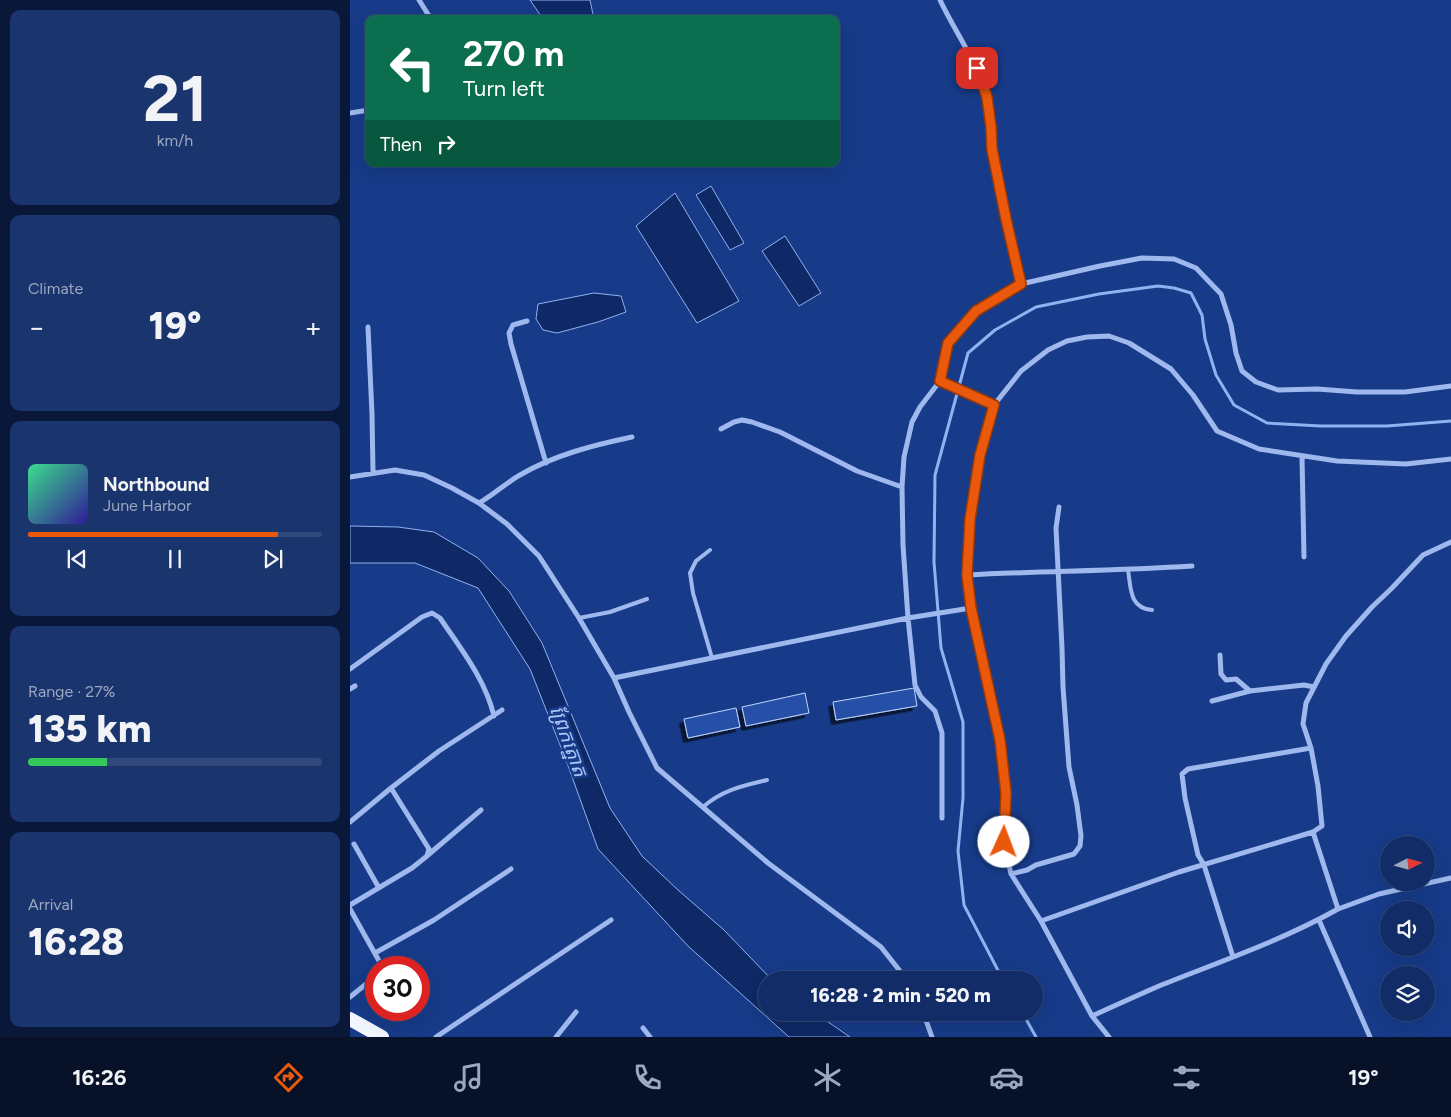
<!DOCTYPE html>
<meta charset="utf-8">
<style>
:root{--surface:#112c67;--page:#1a346d;--text:#f1f3f6;--muted:#9ca7c0;--line:#30487b;--accent:#ea580c}
body{margin:0;font-family:Figtree,"Noto Sans Khmer",sans-serif;background:var(--page);color:var(--text);height:100vh;display:flex;flex-direction:column;font-size:19px;white-space:nowrap}
*{box-sizing:border-box;margin:0}
p{font-size:16px;color:var(--muted)}
.icon{flex:none;width:28px;height:28px;fill:none;stroke:currentColor;stroke-width:2;stroke-linecap:round;stroke-linejoin:round}
.map{position:relative;flex:1;overflow:hidden}
.drawer{display:flex;flex-direction:column;gap:10px;padding:10px;background:#091839;width:350px}
.drawer>*{flex:none}
.guide{position:absolute;left:15px;top:15px;width:475px;height:152px;border-radius:10px;box-shadow:0 5px 20px #0002,0 0 0 1px var(--line);background:#0b6e4f;color:#fff;overflow:hidden}
.needle{width:32px;rotate:84deg}
.controls{position:absolute;left:1030px;top:836px;display:grid;gap:10px}
.controls a{display:grid;place-items:center;width:55px;height:55px;border-radius:50%;background:var(--surface);box-shadow:0 5px 20px #0002,0 0 0 1px var(--line);font-size:25px}
.speed{position:absolute;left:15px;top:956px;display:flex;gap:10px;font-size:25px;font-weight:700;text-align:center}
.speed>*{display:grid;place-content:center;width:65px;height:65px;border-radius:50%;background:var(--surface);box-shadow:0 5px 20px #0002,0 0 0 1px var(--line);line-height:1}
.speed .limit{border:8px solid #d22;background:#fff;color:#111}
.pin{position:absolute;display:grid;place-items:center;width:42px;height:42px;color:#fff;margin:-21px;border-radius:10px;box-shadow:0 2px 8px #0006}
.me{position:absolute;width:55px;margin:-28px;rotate:2deg;stroke-linejoin:round;filter:drop-shadow(0 0 4px #0008)}
.turn{display:flex;align-items:center;gap:18px;height:105px;padding:0 15px;font-size:22px}
.turn .icon{width:65px;height:65px;stroke-width:2.5}
.turn b{display:block;font-size:35px;line-height:42px}
.then{display:flex;align-items:center;height:48px;padding:0 15px;background:#0003;gap:10px;font-size:19px}
.big{font-size:38px;font-weight:800;line-height:1.1}
.drawer .tile{flex:1;display:flex;flex-direction:column;justify-content:center;gap:8px;min-width:0;padding:0 18px;border-radius:10px;background:var(--page)}
.drawer .dial{align-items:center;gap:0}
.dial b{font-size:65px;line-height:1}
.song{display:flex;align-items:center;gap:15px}
.cover{width:60px;height:60px;border-radius:8px;background:linear-gradient(135deg,hsl(150 70% 55%),hsl(250 70% 35%))}
.played{height:5px;border-radius:2px;background:linear-gradient(90deg,var(--accent) 85%,var(--line) 85%)}
.keys{display:flex;justify-content:space-around;direction:ltr}
.heat{display:flex;justify-content:space-between;align-items:center;font-size:28px;direction:ltr}
.charge{height:8px;border-radius:4px;background:linear-gradient(90deg,#34c759 27%,var(--line) 0)}
.trip{position:absolute;left:408px;top:971px;width:285px;height:50px;border-radius:25px;background:var(--surface);box-shadow:0 5px 20px #0002,0 0 0 1px var(--line);font-weight:800;line-height:50px;text-align:center}
.tabs{display:flex;height:80px;justify-content:space-around;align-items:center;background:#071229;color:var(--muted)}
.tabs .icon{width:35px;height:35px}
.tabs .active{color:var(--accent)}
.tabs b{font-size:22px;color:var(--text)}
main{display:flex;flex:1;min-height:0}
.map>svg:first-child{display:block}
.water{fill:#0e2966;stroke:#91b2f1}
.lines{fill:none;stroke-linecap:round;stroke-linejoin:round}
.stream{stroke:#91b2f1;stroke-width:3}
.building{fill:#2550a8;stroke:#c4d6fa;filter:url(#shadow)}
.service{stroke:#9fb9ee;stroke-width:4}
.minor{stroke:#9fb9ee;stroke-width:5}
.trunk{stroke:#f2f6ff;stroke-width:14}
.route-casing{stroke:#983908;stroke-width:12}
.route{stroke:#ea580c;stroke-width:9}
.labels{text-anchor:middle;dominant-baseline:central;stroke-width:5;stroke-linejoin:round;paint-order:stroke}
.water-label{font-size:20px;font-style:italic;fill:#aac4f6;stroke:#173b89}
</style>
<main>
<section class="drawer">
<div class="tile dial"><b>21</b><p>km/h</p></div>
<div class="tile"><p>Climate</p>
<div class="heat"><a>−</a><b class="big">19°</b><a>+</a></div>
</div>
<div class="tile">
<div class="song"><i class="cover"></i><div><b>Northbound</b><p>June Harbor</p></div></div>
<div class="played"></div>
<div class="keys"><svg class="icon" aria-label="previous" viewBox="0 0 24 24"><path d="M18 5L8 12l10 7zM5 5v14"/></svg><svg class="icon" aria-label="pause" viewBox="0 0 24 24"><path d="M8 5v14M16 5v14"/></svg><svg class="icon" aria-label="next" viewBox="0 0 24 24"><path d="M6 5l10 7-10 7zM19 5v14"/></svg></div>
</div>
<div class="tile"><p>Range · 27%</p><b class="big">135 km</b><div class="charge"></div></div>
<div class="tile"><p>Arrival</p><b class="big">16:28</b></div>
</section>
<div class="map">
<svg width="1101" height="1037" viewBox="0 0 1101 1037">
<defs>
<filter id="shadow"><feDropShadow dx="-4.5" dy="4.5" stdDeviation="0" flood-color="#0009"/></filter>
</defs>
<rect width="100%" height="100%" fill="#173b89"/>
<path class="water" d="M 180,0 L 240,0 L 244,19 L 193,19 Z
M 361,186 L 394,243 L 380,250 L 346,195 Z
M 325,193 L 389,301 L 347,323 L 286,226 Z
M 435,236 L 471,293 L 449,306 L 412,251 Z
M 244,293 L 271,296 L 276,312 L 248,322 L 207,333 L 193,330 L 186,319 L 188,304 Z
M 0,526 L 48,527 L 84,532 L 128,558 L 159,591 L 192,643 L 260,808 L 292,856 L 328,890 L 374,930 L 422,980 L 416,980 L 416,1012 L 465,1013 L 500,1037 L 439,1037 L 338,946 L 248,849 L 216,760 L 180,669 L 128,588 L 65,563 L 0,563 Z"/>
<g class="lines">
<path class="stream" d="M 653,980 L 614,905 L 608,851 L 613,798 L 613,722 L 591,648 L 584,562 L 585,475 L 618,353 L 645,330 L 686,307 L 749,294 L 808,286 L 824,288 L 841,293 L 852,315 L 855,339 L 866,375 L 884,405 L 917,423 L 971,426 L 1037,426 L 1101,421
M 672,1012 L 686,1037"/>
</g>
<path class="building" d="M 564,688 L 567,706 L 486,720 L 483,702 Z
M 455,693 L 459,713 L 396,726 L 392,707 Z
M 386,708 L 390,727 L 338,738 L 334,719 Z"/>
<g class="lines">
<path class="service" d="M 360,550 L 346,561 L 340,573 L 343,593 L 362,658
M 778,570 C 781,588 779,608 802,610
M 229,618 L 260,612 L 297,599
M 353,807 C 372,790 392,786 417,780"/>
<path class="minor" d="M 69,0 L 81,19
M 590,0 C 605,32 627,61 636,96 C 641,113 640,132 642,149 C 648,194 661,240 671,284
M 0,113 L 19,110
M 177,321 L 163,325 L 159,333 L 161,344 L 196,463
M 18,327 L 22,414 L 23,472
M 590,381 L 644,405
M 371,429 L 384,422 L 392,420 L 402,422 L 430,432 L 507,471 L 552,487
M 952,456 L 954,557
M 0,477 L 45,470 L 74,475 L 102,488 L 129,503 L 157,524 L 189,556 L 229,618 L 264,678 L 558,618 L 621,608
M 129,503 C 143,495 156,483 170,475 C 204,455 244,445 282,437
M 1101,542 L 1073,555 L 1041,589 L 1022,607 L 996,636 L 976,664 L 956,703 L 953,724 L 961,748 L 968,786 L 972,826 L 963,832 L 988,909 L 1029,894 L 1101,878
M 617,575 C 692,571 767,571 842,566
M 870,655 L 871,674 L 876,680 L 886,679 L 900,691 L 954,685 L 964,687
M 0,669 L 72,617 L 82,613 L 90,618 C 111,649 135,679 144,716
M 264,678 L 279,712 L 307,768 L 418,863 L 531,947 L 557,980
M 0,689 L 5,686
M 862,701 L 900,691
M 592,818 L 592,733 L 585,711 L 571,697 L 565,685 L 558,618 L 553,545 L 552,487 L 554,457 L 562,422 L 570,407 L 590,381 L 598,343 L 626,311 L 671,284 L 750,266 L 792,258 L 824,259 L 846,268 L 871,294 L 881,325 L 886,353 L 892,371 L 906,382 L 928,390 L 967,389 L 1007,392 L 1055,392 L 1101,386
M 0,822 L 41,788
M 4,844 L 29,888
M 78,855 L 131,810
M 661,874 L 677,870 L 686,865 L 724,854 L 730,846 L 731,836 L 727,805 L 719,767 L 713,687 L 712,648 L 706,528 L 709,507
M 0,905 L 62,868 L 77,856 L 79,849 L 41,788 L 89,751 L 152,710
M 0,909 L 33,968
M 969,920 L 1020,1037
M 691,921 L 829,872 L 963,832
M 25,953 L 84,920 L 161,869
M 883,957 L 854,865 L 848,855 L 835,798 L 832,774 L 838,769 L 961,748
M 0,997 L 26,976
M 573,1012 L 582,1037
M 742,1016 C 764,1006 786,996 809,986 C 869,962 931,941 988,909
M 293,1028 L 300,1037
M 86,1037 L 261,920
M 206,1037 L 226,1012
M 759,1037 L 742,1016 L 691,921 L 661,874 L 654,842 L 656,793 L 650,740 L 621,608 L 617,575 L 620,519 L 630,455 L 644,405 L 671,371 L 698,350 L 717,341 L 737,337 L 759,336 L 779,343 L 821,369 L 843,395 L 867,431 L 909,449 L 987,461 L 1056,464 L 1101,459"/>
<path class="trunk" d="M 0,1019 L 32,1037"/>
</g>
<g class="lines">
<g class="route-casing">
<path id="route" d="M 627,68 L 637,97 L 641,127 L 642,149 L 656,219 L 671,284 L 626,311 L 598,343 L 590,381 L 644,405 L 630,455 L 620,519 L 617,575 L 621,608 L 650,740 L 656,793 L 654,842"/>
</g>
<use href="#route" class="route"/>
</g>
<g class="labels">
<g class="water-label">
<text transform="translate(219 741) rotate(70)">ព្រែកត្នោត</text>
</g>
</g>
</svg>
<div class="controls">
<a><svg class="needle" viewBox="-14 -14 28 28"><path d="M0-13l5 13h-10z" fill="#e53935"/><path d="M0 13l5-13h-10z" fill="#9ca7c0"/></svg></a>
<a><svg class="icon" aria-label="sound" viewBox="0 0 24 24"><path d="M4 9h4l5-4v14l-5-4H4zM17 9q2 3 0 6"/></svg></a>
<a><svg class="icon" aria-label="layers" viewBox="0 0 24 24"><path d="M12 4l9 5-9 5-9-5zM3 14l9 5 9-5"/></svg></a>
</div>
<div class="speed"><div class="limit">30</div></div>
<div class="pin" style="left:627px;top:68px;background:#d93025"><svg class="icon" aria-label="arrive" viewBox="0 0 24 24"><path d="M6 21V4h12l-3 4 3 4H6"/></svg></div>
<svg class="me" style="left:654px;top:842px" viewBox="-20 -20 40 40"><circle r="19" fill="#fff"/><path d="M0-13L10 11 0 6-10 11z" fill="#ea580c"/></svg>
<div class="trip">16:28 · 2 min · 520 m</div>
<div class="guide">
<div class="turn"><svg class="icon" aria-label="left" viewBox="0 0 24 24"><path d="M17 20v-9H6M10 6l-5 5 5 5"/></svg><div><b>270 m</b>Turn left</div></div>
<div class="then">Then<svg class="icon" aria-label="right" viewBox="0 0 24 24"><path d="M7 20v-9h11M14 6l5 5-5 5"/></svg></div>
</div>
</div>
</main>
<nav class="tabs">
<b>16:26</b>
<svg class="icon active" aria-label="directions" viewBox="0 0 24 24"><path d="M12 3l9 9-9 9-9-9zM9 14v-3h6M13 9l2 2-2 2"/></svg>
<svg class="icon" aria-label="music" viewBox="0 0 24 24"><path d="M9 18V5l10-2v13"/><circle cx="6" cy="18" r="3"/><circle cx="16" cy="16" r="3"/></svg>
<svg class="icon" aria-label="phone" viewBox="0 0 24 24"><path d="M5 4h4l2 5-3 2q2 4 5 5l2-3 5 2v4C11 20 4 13 5 4z"/></svg>
<svg class="icon" aria-label="climate" viewBox="0 0 24 24"><path d="M12 3v18M4 7l16 10M4 17L20 7"/></svg>
<svg class="icon" aria-label="car" viewBox="0 0 24 24"><path d="M5 17H2v-5l4-1 3-4h7l3 4 3 1v5h-3M9 17h6M6 11h13"/><circle cx="7" cy="17" r="2"/><circle cx="17" cy="17" r="2"/></svg>
<svg class="icon" aria-label="filters" viewBox="0 0 24 24"><path d="M4 7h16M4 17h16"/><circle cx="9" cy="7" r="2"/><circle cx="15" cy="17" r="2"/></svg>
<b>19°</b>
</nav>
